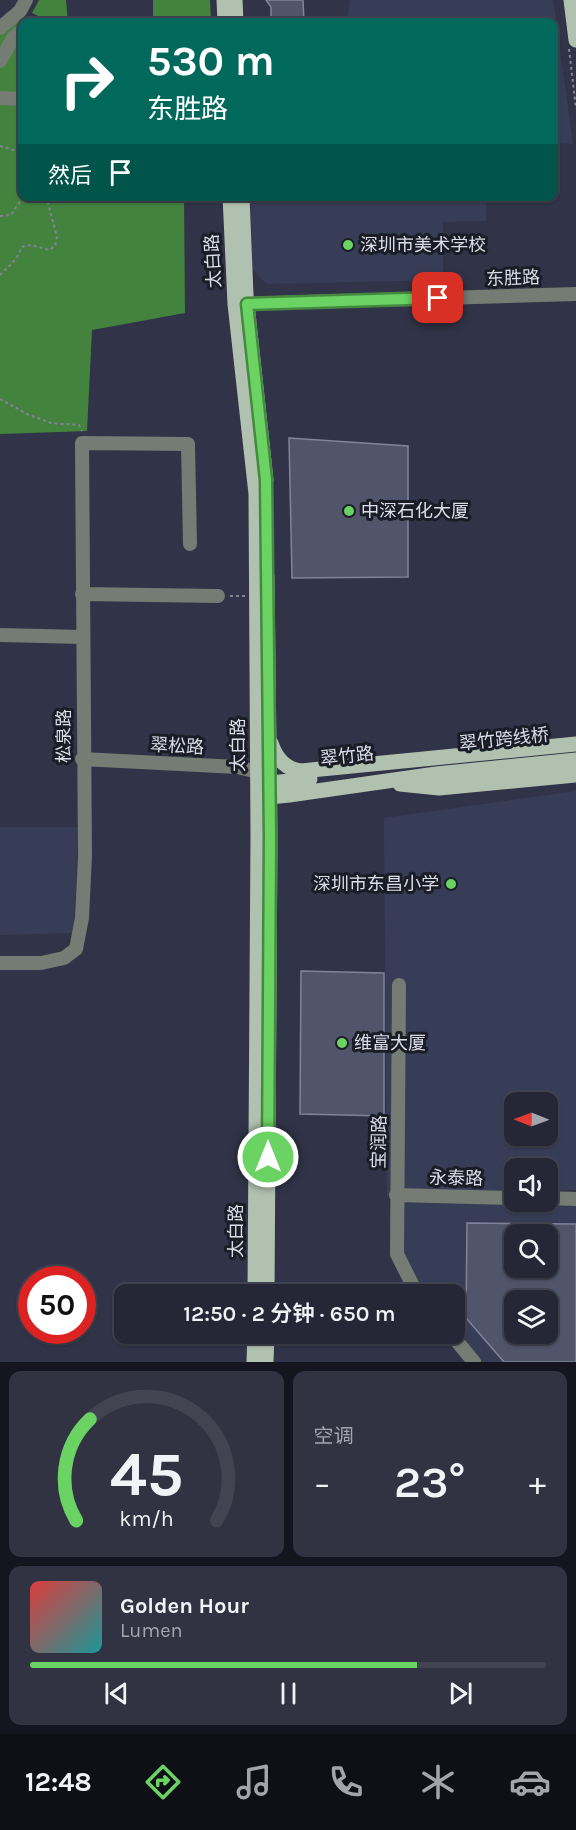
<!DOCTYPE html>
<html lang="zh">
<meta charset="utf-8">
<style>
:root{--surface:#252736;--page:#313342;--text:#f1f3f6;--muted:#a3a5ad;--line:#424451;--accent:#6ad363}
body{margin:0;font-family:Karla,"Noto Sans SC",sans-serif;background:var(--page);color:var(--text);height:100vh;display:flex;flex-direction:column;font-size:22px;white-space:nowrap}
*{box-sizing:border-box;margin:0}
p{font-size:20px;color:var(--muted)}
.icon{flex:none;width:33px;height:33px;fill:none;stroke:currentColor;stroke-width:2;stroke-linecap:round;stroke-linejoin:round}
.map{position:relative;height:1362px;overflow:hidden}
.sheet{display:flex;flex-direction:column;gap:9px;padding:9px;background:#14151e;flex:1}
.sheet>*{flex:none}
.top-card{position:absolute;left:18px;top:18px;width:540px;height:183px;border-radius:12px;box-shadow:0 2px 4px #0004,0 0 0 2px var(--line);background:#00695c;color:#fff;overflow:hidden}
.needle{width:39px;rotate:271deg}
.tools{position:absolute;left:504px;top:1092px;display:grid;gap:12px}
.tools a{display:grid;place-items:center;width:54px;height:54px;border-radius:12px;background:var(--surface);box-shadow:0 2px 4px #0004,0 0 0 2px var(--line);font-size:30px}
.speed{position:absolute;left:18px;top:1266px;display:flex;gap:12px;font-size:30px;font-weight:700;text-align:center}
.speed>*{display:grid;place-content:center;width:78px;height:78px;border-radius:50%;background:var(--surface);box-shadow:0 2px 4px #0004,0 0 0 2px var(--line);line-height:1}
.speed .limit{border:9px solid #d22;background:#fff;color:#111}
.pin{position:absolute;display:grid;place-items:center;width:51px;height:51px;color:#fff;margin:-26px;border-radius:12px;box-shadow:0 3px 9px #0006}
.me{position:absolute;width:66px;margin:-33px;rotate:0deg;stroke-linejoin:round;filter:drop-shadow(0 0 4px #0008)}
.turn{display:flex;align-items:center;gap:21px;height:126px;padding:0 30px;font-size:27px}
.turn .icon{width:78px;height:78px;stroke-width:2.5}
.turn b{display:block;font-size:42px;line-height:51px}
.then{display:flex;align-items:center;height:57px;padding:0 30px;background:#0003;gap:12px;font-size:22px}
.big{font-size:45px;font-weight:600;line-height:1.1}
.sheet .widget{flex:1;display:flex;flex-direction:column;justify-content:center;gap:9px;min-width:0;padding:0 21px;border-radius:12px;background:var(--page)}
.sheet .dial{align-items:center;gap:0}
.dial svg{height:156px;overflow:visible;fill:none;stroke:var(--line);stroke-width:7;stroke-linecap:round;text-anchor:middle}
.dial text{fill:var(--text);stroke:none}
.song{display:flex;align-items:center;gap:18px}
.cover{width:72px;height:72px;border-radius:9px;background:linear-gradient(135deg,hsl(0 70% 55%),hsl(180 70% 35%))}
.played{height:6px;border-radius:3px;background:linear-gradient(90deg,var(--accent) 75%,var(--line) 75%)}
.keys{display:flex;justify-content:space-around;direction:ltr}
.heat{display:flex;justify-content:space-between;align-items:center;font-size:33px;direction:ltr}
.sheet .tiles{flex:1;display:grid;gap:9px;grid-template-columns:1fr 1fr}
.widget:last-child{grid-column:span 2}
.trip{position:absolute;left:114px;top:1284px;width:351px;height:60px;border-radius:12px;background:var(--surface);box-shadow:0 2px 4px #0004,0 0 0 2px var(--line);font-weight:600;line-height:60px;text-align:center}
.menu{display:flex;height:96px;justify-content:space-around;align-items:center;background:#0f1016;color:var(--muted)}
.menu .icon{width:42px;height:42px}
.menu .active{color:var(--accent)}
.menu b{font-size:27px;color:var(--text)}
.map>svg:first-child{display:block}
.built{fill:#383d57;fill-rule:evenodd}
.forest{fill:#43833e}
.building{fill:#51556b;stroke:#80849b;stroke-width:1.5;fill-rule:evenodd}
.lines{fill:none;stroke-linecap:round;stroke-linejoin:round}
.path{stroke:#818494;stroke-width:2;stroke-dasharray:3 3;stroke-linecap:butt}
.minor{stroke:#747c73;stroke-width:14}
.major{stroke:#b1c1b0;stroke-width:15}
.route-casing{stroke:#458940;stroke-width:15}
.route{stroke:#6ad363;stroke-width:10}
.poi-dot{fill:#6ad363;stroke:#1b1d26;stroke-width:2}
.labels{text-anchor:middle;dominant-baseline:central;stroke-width:6;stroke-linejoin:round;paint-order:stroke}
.poi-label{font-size:18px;fill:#daddea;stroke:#1b1d26;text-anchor:start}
.street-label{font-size:18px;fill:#daddea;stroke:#1b1d26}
</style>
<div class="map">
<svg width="576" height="1362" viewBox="0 0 576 1362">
<rect width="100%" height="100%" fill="#313448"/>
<path class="built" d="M 350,0 L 553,0 L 573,144 L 554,143 L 554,22 L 347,22 Z
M 251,197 L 486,197 L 486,221 L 443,222 L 443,280 L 266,284 L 252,268 Z
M 576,791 L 576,1190 L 548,1191 L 548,1168 L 514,1168 L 514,1202 L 576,1199 L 576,1362 L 474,1362 L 454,1334 L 454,1294 L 417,1294 L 397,1254 L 395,1196 L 387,1196 L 384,818 ZM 514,1102 L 548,1102 L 548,1136 L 514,1136 ZM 514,1234 L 548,1234 L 548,1268 L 514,1268 ZM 514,1300 L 548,1300 L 548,1334 L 514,1334 Z
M 0,827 L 78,827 L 74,933 L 0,935 Z"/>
<path class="forest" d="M 39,0 L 66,0 L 68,22 L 51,22 L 32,13 Z
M 153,0 L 210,0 L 211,22 L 153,22 Z
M 36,18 L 44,22 L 22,22 L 22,196 L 184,197 L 185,313 L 92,330 L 87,431 L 0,434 L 0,25 Z"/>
<path class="building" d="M 266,0 L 303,0 L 304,22 L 271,22 L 271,7 Z
M 289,438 L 408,446 L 408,577 L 292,578 Z
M 301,971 L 384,973 L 384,1116 L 300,1114 Z
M 467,1223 L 576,1224 L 576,1362 L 504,1362 L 466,1318 ZM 514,1234 L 548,1234 L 548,1268 L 514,1268 ZM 514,1300 L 548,1300 L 548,1334 L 514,1334 Z"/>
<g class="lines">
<path class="path" d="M 569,49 L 576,109
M 0,146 L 22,153
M 0,216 L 11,215 L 24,196
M 0,275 L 16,259 L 22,247 L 31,245 L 49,250 L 55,246 L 57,237 L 46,196
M 0,399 L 27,414 L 51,423 L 79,425 L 82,431
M 230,596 L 245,596"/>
<path class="minor" d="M 0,28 L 20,11 L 26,0
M 0,61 L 13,38 L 22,30
M 0,98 L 22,99
M 237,304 L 576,294
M 82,594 L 218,596
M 0,635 L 82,637
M 82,759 L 237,767 L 268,774
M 0,963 L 41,963 L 64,958 L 76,949 L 82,918 L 85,856 L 82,443 L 188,444 L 190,544
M 399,985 L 397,1254 L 417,1294
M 396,1195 L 514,1198
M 548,1198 L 576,1199
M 451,1334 L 474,1362"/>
<path class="major" d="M 224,0 L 225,22
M 235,0 L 236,22
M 571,0 L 576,40
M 230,196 L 235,304 L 256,494 L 258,837 L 255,1294
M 242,196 L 246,295 L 266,480
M 267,576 L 270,837 L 267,1294
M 271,743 C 276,758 285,769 301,771 L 576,744
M 400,784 L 439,788 L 576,775
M 261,788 L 270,783 L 310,779
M 262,791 L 270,797 L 289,795 L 436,774 L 576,760
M 254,1362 L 255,1334
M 266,1362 L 267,1334"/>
</g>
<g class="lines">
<g class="route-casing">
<path id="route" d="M 268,1157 L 270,837 L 266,480 L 247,304 L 438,298"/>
</g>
<use href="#route" class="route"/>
</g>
<g class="poi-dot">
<circle cx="348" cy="245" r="6"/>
<circle cx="349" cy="511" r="6"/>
<circle cx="451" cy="884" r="6"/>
<circle cx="342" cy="1043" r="6"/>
</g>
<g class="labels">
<g class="poi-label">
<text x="360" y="245">深圳市美术学校</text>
<text x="361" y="511">中深石化大厦</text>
<text x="439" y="884" text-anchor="end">深圳市东昌小学</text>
<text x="354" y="1043">维富大厦</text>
</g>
<g class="street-label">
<text transform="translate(213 261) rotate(-93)">太白路</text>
<text transform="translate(513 278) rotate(-2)">东胜路</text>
<text transform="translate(64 736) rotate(-90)">松泉路</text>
<text transform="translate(504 739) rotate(-6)">翠竹跨线桥</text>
<text transform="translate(238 745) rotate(-90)">太白路</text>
<text transform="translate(177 746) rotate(3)">翠松路</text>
<text transform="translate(347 756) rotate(-6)">翠竹路</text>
<text transform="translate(379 1142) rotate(-89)">宝润路</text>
<text transform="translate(456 1178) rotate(1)">永泰路</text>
<text transform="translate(236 1231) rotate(-90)">太白路</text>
</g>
</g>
</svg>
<div class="tools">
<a><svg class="needle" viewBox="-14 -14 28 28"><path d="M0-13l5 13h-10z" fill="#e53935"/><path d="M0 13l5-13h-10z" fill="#a3a5ad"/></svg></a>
<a><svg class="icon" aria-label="sound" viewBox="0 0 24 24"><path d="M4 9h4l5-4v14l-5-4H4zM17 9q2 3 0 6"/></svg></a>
<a><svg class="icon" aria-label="search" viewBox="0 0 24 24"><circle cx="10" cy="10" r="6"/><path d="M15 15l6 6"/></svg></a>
<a><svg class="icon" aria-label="layers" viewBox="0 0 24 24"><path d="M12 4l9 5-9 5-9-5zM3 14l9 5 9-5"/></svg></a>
</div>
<div class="speed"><div class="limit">50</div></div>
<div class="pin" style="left:438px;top:298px;background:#d93025"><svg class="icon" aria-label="arrive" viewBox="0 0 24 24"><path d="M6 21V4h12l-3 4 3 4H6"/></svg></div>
<svg class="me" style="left:268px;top:1157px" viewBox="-20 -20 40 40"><circle r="17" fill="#6ad363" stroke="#fff" stroke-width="3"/><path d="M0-11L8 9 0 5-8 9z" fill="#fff"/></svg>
<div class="trip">12:50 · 2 分钟 · 650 m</div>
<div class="top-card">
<div class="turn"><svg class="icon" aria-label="right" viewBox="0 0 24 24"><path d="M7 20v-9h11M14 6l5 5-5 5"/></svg><div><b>530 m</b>东胜路</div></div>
<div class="then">然后<svg class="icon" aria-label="arrive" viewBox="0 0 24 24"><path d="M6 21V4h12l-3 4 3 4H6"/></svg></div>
</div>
</div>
<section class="sheet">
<div class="tiles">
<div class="widget dial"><svg viewBox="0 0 100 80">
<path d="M14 69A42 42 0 1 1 86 69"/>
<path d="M14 69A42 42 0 0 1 21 17" stroke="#6ad363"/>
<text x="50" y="56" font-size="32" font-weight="700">45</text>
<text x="50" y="72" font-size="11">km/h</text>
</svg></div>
<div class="widget"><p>空调</p>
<div class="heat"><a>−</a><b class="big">23°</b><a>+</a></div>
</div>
<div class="widget">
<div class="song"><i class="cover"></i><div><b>Golden Hour</b><p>Lumen</p></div></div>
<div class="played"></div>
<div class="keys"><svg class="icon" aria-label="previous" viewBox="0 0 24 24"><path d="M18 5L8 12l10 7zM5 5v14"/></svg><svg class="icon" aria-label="pause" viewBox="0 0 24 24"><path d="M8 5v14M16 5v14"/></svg><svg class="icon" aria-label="next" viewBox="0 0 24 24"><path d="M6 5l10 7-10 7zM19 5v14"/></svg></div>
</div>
</div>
</section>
<nav class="menu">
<b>12:48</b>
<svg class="icon active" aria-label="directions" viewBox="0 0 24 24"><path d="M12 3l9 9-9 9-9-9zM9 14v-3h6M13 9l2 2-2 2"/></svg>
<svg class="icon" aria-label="music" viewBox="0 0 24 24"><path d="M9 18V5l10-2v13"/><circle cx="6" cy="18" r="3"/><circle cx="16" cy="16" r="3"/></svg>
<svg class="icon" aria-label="phone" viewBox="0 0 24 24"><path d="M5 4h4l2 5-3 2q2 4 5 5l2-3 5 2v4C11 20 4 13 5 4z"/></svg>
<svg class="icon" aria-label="climate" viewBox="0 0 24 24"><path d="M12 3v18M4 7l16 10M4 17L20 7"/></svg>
<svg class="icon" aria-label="car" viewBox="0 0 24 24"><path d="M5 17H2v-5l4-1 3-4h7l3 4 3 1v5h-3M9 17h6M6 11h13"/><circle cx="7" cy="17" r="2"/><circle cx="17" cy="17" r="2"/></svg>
</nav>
